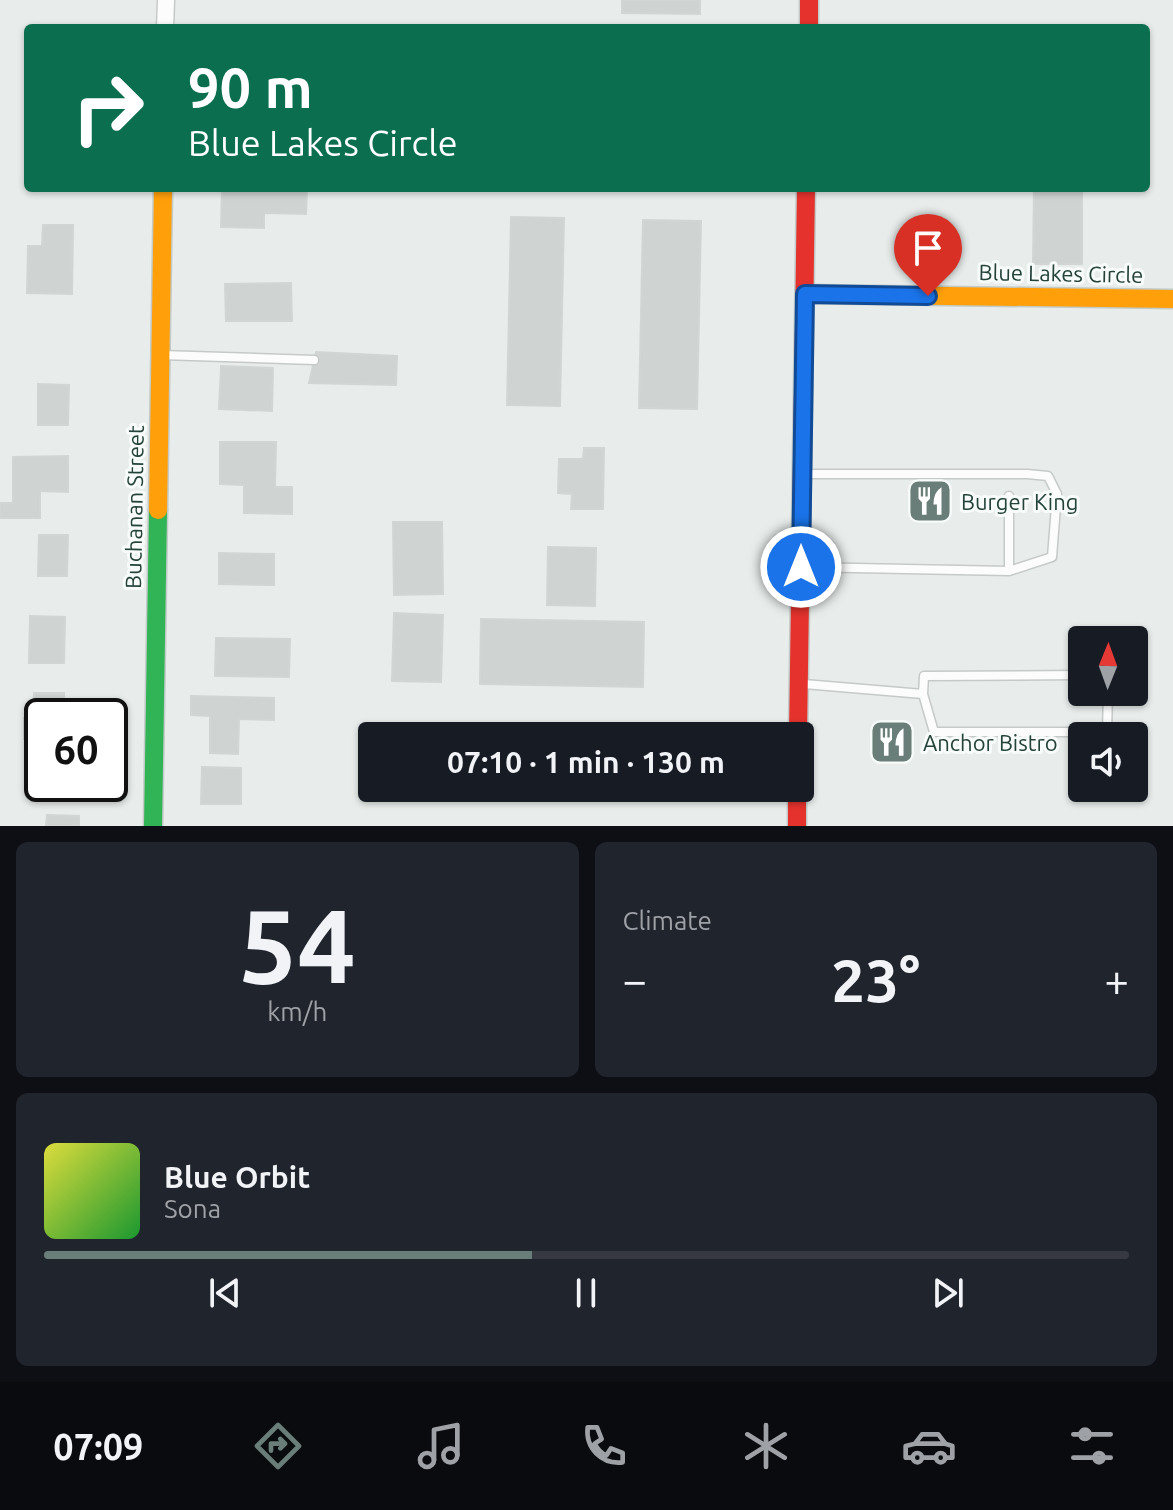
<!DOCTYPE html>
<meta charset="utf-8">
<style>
:root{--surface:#171b24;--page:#20242c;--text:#f1f3f6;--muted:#9ea1a6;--line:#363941;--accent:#697e78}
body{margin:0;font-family:Ubuntu,sans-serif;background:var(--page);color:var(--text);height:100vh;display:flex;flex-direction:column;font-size:30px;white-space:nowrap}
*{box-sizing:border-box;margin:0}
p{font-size:26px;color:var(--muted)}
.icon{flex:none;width:44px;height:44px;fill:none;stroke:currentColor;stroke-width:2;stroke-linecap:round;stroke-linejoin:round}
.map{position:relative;height:826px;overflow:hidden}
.details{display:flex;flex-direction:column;gap:16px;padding:16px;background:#0d0f14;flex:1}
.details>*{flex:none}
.hud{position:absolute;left:24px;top:24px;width:1126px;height:168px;border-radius:8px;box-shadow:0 2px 6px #0004;background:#0b6e4f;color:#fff;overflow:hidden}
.needle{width:52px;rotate:1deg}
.tools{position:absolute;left:1068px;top:626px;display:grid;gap:16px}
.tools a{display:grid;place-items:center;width:80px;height:80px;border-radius:8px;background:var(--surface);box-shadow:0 2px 6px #0004;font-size:40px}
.speed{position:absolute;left:24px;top:698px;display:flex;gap:16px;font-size:40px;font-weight:700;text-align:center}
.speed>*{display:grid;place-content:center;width:104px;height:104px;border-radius:50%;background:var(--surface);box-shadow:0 2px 6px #0004;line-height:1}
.speed .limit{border:4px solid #111;border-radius:12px;background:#fff;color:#111}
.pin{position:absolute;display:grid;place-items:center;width:68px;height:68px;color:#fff;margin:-82px -34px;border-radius:50% 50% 50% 0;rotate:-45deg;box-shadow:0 0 8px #0007}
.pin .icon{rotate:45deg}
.me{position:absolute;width:88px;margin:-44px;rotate:0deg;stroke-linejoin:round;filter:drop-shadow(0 0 6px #0008)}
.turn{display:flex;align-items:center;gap:28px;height:168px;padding:0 32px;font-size:36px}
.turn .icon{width:104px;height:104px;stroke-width:2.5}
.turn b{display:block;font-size:56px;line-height:68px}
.big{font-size:60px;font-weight:700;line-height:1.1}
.details .widget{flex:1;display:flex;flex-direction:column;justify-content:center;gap:12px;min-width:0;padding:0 28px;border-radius:12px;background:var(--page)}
.details .dial{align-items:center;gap:0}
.dial b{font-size:104px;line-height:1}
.song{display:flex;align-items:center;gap:24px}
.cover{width:96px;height:96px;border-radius:12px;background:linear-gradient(135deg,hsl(60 70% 55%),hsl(130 70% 35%))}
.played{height:8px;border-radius:4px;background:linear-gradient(90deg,var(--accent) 45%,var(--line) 45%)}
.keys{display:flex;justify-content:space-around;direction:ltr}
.heat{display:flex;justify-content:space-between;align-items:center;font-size:44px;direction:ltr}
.details .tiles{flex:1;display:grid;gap:16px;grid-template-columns:1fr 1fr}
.widget:last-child{grid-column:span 2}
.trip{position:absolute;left:358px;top:722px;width:456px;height:80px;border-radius:8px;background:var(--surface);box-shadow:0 2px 6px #0004;font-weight:700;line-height:80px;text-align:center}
.dock{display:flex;height:128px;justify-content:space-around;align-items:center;background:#090b0e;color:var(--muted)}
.dock .icon{width:56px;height:56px}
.dock .current{color:var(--accent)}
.dock b{font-size:36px;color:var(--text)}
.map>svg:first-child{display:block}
.building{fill:#cfd4d2;stroke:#d1d6d4;stroke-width:2}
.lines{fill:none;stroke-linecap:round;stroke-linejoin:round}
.lane-casing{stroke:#c5cac8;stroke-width:11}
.street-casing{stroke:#c5cac8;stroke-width:19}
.fast-casing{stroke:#c3cbc8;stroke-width:21}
.slow-casing{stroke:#c3cbc8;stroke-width:21}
.jam-casing{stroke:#c3cbc8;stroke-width:21}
.lane{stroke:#fcfcfc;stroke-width:8}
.street{stroke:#fcfcfc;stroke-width:16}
.fast{stroke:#30b455;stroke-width:18}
.slow{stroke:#ff9f0a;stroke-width:18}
.jam{stroke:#e5322d;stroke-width:18}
.route-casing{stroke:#114b97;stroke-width:20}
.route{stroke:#1a73e8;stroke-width:14}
.labels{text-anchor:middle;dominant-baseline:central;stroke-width:6;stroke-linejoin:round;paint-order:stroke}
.street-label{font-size:22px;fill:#24423a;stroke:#f7fbf9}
.poi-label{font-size:22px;fill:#24423a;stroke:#f7fbf9;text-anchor:start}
</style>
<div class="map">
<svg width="1173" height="826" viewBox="0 0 1173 826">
<rect width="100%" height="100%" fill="#e8edeb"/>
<path class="building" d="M 622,0 L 700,0 L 700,14 L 622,13 Z
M 222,188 L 307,188 L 306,214 L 264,213 L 264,228 L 221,227 Z
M 1034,188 L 1082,188 L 1082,264 L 1033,264 Z
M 511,217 L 564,218 L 560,406 L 507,405 Z
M 643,220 L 701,221 L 697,409 L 639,408 Z
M 43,225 L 73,225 L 72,294 L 27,293 L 28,246 L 42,246 Z
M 291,283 L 292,321 L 226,321 L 225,284 Z
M 316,352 L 397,356 L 396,385 L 309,383 Z
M 221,366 L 273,368 L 272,411 L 219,409 Z
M 38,384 L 69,385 L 68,425 L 38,425 Z
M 220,442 L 276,442 L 275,487 L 292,487 L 292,514 L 244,513 L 244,485 L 220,484 Z
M 584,448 L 604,448 L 603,509 L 571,509 L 572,494 L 558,493 L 559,459 L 583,459 Z
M 68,456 L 68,492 L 40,491 L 40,518 L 0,518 L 0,503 L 13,503 L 13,457 Z
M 393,522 L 442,522 L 443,594 L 394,595 Z
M 39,535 L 68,535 L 67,576 L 38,576 Z
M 548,547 L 596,548 L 595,606 L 547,605 Z
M 219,553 L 274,554 L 274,585 L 219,584 Z
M 394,613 L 443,615 L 441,682 L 392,681 Z
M 30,616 L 65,617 L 64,663 L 29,663 Z
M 481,619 L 644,622 L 643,687 L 480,684 Z
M 216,638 L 290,639 L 289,677 L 215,676 Z
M 34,693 L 64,693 L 64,716 L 42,716 L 42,739 L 24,739 L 24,718 L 33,718 Z
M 191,696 L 274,698 L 274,720 L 239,719 L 238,754 L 210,753 L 210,716 L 191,715 Z
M 202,767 L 241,768 L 241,804 L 201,804 Z
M 47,815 L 79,816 L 79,826 L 46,826 Z"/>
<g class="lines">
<g class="lane-casing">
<path id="lane" d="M 161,355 L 314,360
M 804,567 L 1009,571 L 1052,557 L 1057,494 L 1048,476 L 1027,474 L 806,474
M 1009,571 L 1009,496
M 1082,675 L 924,676 L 923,694 L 934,732 L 1107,732 L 1108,692
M 804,684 L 923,694"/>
</g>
<g class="street-casing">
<path id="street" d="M 165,28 L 166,0"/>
</g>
<g class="fast-casing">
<path id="fast" d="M 153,826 L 158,510"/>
</g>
<g class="slow-casing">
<path id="slow" d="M 805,294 L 1173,299
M 158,510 L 163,188"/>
</g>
<g class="jam-casing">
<path id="jam" d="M 809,0 L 809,28
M 798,736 L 806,188
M 797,788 L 797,826"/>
</g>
<use href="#lane" class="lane"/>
<use href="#street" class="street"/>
<use href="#fast" class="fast"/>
<use href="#slow" class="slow"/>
<use href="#jam" class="jam"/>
</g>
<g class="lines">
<g class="route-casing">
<path id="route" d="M 801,567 L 805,294 L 928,296"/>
</g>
<use href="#route" class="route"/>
</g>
<defs>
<g id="restaurant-square" transform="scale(2.3)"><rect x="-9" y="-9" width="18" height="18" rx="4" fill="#697e78" stroke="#f7fbf9"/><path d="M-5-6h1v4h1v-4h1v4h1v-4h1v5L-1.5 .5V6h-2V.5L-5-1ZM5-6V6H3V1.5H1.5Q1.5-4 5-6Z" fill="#fff"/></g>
</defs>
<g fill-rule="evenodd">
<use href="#restaurant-square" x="930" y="501"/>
<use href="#restaurant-square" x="892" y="742"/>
</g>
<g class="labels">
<g class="street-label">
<text transform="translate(1061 273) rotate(1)">Blue Lakes Circle</text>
<text transform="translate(134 507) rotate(-89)">Buchanan Street</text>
</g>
<g class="poi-label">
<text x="961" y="501">Burger King</text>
<text x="923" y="742">Anchor Bistro</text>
</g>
</g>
</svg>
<div class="tools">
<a><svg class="needle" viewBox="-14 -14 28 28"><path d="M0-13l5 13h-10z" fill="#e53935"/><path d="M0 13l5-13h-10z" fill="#9ea1a6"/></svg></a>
<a><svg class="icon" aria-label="sound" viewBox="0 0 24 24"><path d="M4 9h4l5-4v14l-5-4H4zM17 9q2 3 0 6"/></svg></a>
</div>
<div class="speed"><div class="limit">60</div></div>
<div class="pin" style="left:928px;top:296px;background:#d93025"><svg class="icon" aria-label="arrive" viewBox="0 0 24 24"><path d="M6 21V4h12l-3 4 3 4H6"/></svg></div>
<svg class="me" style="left:801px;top:567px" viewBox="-20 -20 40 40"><circle r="17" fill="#1a73e8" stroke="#fff" stroke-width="3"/><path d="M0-11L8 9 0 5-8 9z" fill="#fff"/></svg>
<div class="trip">07:10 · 1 min · 130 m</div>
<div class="hud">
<div class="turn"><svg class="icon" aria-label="right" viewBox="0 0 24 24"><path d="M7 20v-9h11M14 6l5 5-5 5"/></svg><div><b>90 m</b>Blue Lakes Circle</div></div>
</div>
</div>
<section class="details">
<div class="tiles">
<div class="widget dial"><b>54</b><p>km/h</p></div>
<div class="widget"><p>Climate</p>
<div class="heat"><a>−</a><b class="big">23°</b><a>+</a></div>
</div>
<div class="widget">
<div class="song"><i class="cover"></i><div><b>Blue Orbit</b><p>Sona</p></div></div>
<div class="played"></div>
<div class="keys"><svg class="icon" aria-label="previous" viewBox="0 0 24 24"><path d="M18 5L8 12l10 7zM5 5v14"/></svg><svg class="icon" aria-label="pause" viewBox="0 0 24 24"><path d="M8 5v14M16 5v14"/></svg><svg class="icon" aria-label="next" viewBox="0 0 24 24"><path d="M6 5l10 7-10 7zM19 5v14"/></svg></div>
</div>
</div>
</section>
<nav class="dock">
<b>07:09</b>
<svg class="icon current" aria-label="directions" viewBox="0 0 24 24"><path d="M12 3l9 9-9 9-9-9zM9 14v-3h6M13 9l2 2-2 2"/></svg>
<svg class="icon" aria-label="music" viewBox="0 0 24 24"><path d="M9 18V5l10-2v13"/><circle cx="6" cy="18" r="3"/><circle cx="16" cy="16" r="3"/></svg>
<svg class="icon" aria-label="phone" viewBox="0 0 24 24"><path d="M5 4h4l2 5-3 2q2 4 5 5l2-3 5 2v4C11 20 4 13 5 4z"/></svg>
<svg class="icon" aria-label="climate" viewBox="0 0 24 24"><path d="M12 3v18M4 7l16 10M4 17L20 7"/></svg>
<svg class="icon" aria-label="car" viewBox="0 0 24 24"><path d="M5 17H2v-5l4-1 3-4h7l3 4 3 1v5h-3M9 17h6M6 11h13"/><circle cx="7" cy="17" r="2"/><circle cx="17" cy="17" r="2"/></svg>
<svg class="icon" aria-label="filters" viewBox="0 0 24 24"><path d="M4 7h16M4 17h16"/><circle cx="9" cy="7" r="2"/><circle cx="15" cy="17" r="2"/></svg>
</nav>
